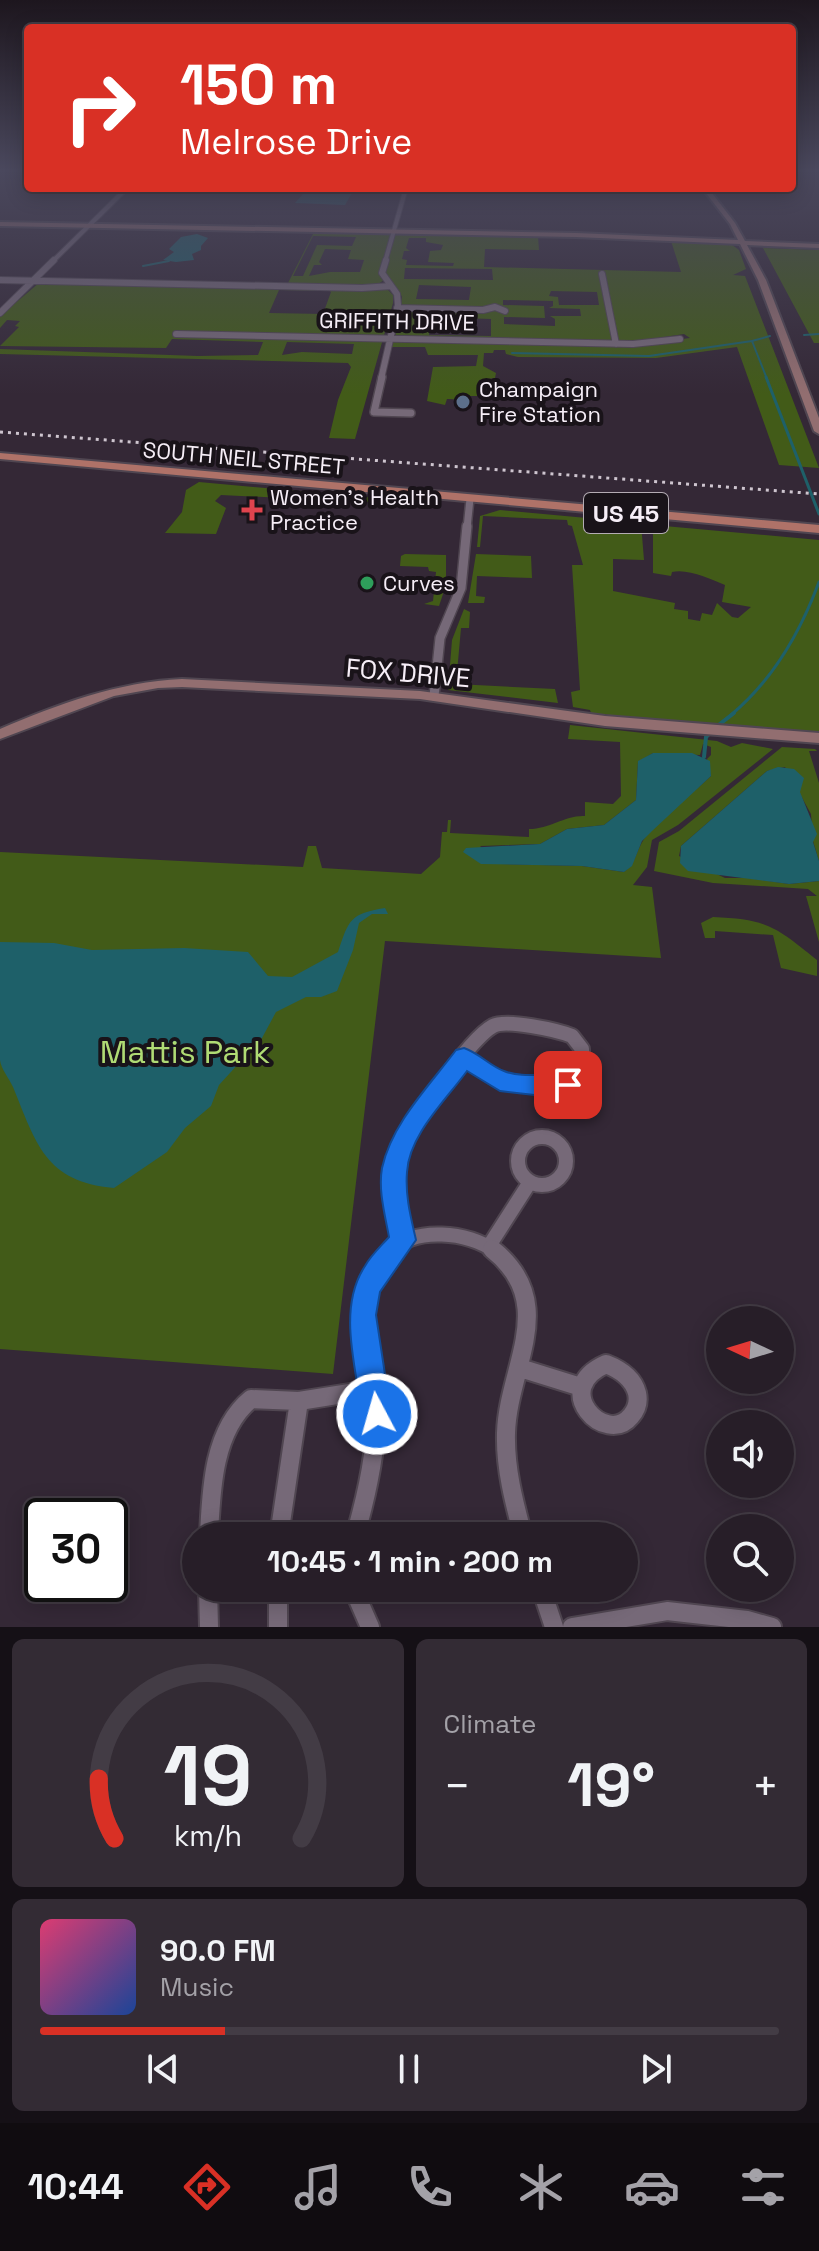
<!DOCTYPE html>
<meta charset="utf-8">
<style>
:root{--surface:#271e28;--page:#332b34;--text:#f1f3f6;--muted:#a4a2a8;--line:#433c45;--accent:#d93025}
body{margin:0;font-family:"Space Grotesk",sans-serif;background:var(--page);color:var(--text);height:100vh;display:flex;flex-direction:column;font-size:30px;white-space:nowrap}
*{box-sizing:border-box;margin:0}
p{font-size:26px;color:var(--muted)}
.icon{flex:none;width:44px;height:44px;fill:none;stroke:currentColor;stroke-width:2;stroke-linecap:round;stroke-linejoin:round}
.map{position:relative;height:1627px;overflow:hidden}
.side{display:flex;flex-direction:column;gap:12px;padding:12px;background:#151016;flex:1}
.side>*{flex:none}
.top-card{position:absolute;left:24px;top:24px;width:772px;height:168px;border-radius:8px;box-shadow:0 4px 20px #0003,0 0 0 2px var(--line);background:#d93025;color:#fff;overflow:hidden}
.needle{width:52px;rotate:274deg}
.tools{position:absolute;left:706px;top:1306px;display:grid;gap:16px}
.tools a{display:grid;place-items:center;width:88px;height:88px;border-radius:50%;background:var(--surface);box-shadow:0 4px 20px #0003,0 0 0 2px var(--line);font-size:40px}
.speed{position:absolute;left:24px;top:1498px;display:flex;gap:16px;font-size:40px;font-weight:700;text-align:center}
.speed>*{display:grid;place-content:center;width:104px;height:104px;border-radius:50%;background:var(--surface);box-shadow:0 4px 20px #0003,0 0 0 2px var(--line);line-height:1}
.speed .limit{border:4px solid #111;border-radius:12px;background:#fff;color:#111}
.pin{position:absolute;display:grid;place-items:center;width:68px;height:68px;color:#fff;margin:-34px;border-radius:16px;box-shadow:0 4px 12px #0006}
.me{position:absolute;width:88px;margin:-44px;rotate:354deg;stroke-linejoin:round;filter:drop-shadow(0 0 6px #0008)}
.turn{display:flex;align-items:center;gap:28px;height:168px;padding:0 24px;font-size:36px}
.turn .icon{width:104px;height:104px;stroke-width:2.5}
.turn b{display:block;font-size:56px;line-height:68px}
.big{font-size:60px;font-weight:700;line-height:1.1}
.side .widget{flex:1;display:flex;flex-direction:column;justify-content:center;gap:12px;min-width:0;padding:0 28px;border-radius:12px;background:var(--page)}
.side .dial{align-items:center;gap:0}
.dial svg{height:208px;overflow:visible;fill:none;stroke:var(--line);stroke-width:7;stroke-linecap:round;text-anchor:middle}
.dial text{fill:var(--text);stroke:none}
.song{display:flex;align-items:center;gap:24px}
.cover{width:96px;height:96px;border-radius:12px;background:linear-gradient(135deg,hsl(340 70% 55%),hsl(220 70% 35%))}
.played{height:8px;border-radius:4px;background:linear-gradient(90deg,var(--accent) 25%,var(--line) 25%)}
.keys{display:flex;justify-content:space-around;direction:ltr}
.heat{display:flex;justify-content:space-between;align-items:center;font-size:44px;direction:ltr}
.side .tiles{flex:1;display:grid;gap:12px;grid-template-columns:1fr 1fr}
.widget:last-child{grid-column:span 2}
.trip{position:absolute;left:182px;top:1522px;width:456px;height:80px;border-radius:40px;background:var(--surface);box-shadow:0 4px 20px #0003,0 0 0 2px var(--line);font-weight:700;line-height:80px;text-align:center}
.menu{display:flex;height:128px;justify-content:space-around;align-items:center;background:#100c10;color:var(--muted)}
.menu .icon{width:56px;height:56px}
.menu .active{color:var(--accent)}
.menu b{font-size:36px;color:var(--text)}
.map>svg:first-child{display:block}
.green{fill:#425b18;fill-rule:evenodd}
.water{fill:#1e6069}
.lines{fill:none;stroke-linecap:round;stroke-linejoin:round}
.stream-far2{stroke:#1e6069;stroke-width:2}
.stream-far1{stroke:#1e6069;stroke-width:3}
.stream{stroke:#1e6069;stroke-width:4}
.street-far5-casing{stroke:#504651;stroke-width:6}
.street-far4-casing{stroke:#504651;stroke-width:8}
.street-far3-casing{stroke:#504651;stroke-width:10}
.street-far2-casing{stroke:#504651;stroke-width:12}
.street-far1-casing{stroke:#504651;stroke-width:18}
.street-casing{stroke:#504651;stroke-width:22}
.secondary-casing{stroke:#504651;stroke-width:4}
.primary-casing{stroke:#504651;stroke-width:4}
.street-far5{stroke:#766978;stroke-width:4}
.street-far4{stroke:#766978;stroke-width:6}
.street-far3{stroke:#766978;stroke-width:7}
.street-far2{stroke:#766978;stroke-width:9}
.street-far1{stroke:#766978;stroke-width:14}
.street{stroke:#766978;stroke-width:18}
.secondary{fill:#926e70;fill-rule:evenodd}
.primary{fill:#af7268;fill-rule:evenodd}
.rail{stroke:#cec5cf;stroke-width:3;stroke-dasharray:3 5;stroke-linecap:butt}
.route{fill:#1a73e8;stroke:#114b97;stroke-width:2}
.service-dot{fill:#5c6f8a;stroke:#191319;stroke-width:3}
.health-dot{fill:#e0444e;stroke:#191319;stroke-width:3}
.leisure-dot{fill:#2e9e5b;stroke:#191319;stroke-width:3}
.labels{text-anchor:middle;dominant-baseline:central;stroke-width:8;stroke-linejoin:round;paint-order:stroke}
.far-street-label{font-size:22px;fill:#f6eef7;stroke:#191319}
.far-poi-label{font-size:22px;fill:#f6eef7;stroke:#191319;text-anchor:start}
.shield{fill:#191319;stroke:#b4acb4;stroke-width:2}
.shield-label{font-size:24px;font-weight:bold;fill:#f6eef7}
.street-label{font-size:26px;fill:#f6eef7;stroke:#191319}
.near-park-label{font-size:32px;fill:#b0db74;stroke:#191319}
</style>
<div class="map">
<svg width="819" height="1627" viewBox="0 0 819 1627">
<rect width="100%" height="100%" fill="#342836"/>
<path class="green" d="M 314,232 L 538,236 L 539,250 L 485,249 L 484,267 L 681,272 L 671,241 L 731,244 L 739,250 L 746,269 L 733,275 L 745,276 L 819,468 L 779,465 L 737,347 L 656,358 L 518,357 L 506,354 L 505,350 L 494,350 L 493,353 L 484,353 L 483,366 L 496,373 L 495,378 L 479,380 L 477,396 L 470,396 L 469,400 L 447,399 L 445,405 L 427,401 L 433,367 L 476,366 L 478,355 L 428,355 L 425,347 L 391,347 L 393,341 L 629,346 L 690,338 L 684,334 L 625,343 L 395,338 L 402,297 C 399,289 392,283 384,280 L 375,286 L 287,285 ZM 313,236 L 356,237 L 352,246 L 317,245 L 303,276 L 293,276 ZM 409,238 L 426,238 L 426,242 L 443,245 L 441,250 L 430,251 L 428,262 L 454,263 L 453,266 L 406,265 L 407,260 L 402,259 L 404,251 L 410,251 L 406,248 ZM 325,249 L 351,250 L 348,259 L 364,260 L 360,272 L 330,272 L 309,276 L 314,265 L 322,265 L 319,262 ZM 405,268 L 492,269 L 493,280 L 404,279 ZM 419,285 L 471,287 L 469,300 L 416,299 ZM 551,291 L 597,292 L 599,305 L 559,305 L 558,297 L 549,296 ZM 503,300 L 553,301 L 553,306 L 549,308 L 580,309 L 581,316 L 550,316 L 555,319 L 555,326 L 504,324 L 504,317 L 545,318 L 544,306 L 503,305 ZM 431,317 L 491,319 L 491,336 L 429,335 Z
M 763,248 L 819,250 L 819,343 L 814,343 Z
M 39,283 L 386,288 L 393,295 L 393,303 L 355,439 L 329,438 L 338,400 L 351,367 L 348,363 L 0,354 L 0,349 L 198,356 L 258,355 L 263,342 L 172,339 L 166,348 L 0,346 L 19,327 L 15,326 L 20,321 L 7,320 L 0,328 L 0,316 ZM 279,290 L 330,291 L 331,292 L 323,314 L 269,313 ZM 287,342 L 353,344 L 354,344 L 352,354 L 302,352 L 282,355 Z
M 199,482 L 388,499 L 386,503 L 356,501 L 328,506 L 324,500 L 221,495 L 215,501 L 226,508 L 216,534 L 165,533 L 182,512 L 186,490 Z
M 500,510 L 641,523 L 644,560 L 613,559 L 613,591 L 675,603 L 674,609 L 688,611 L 688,619 L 700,621 L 702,613 L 712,615 L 717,603 L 732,617 L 738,618 L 751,607 L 722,602 L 725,585 C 711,579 687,568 672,572 L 671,576 L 653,573 L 653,525 L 819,540 L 819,732 L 716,727 L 591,713 L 590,710 L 573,707 L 571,692 L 580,690 L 572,565 L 583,565 L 572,526 L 568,525 L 567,520 L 483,516 L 480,547 L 477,547 L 480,516 Z
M 405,554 L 446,555 L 446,585 L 439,606 L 424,604 L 433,601 L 436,572 L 429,571 L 428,567 L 400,566 L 401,556 Z
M 476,554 L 531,556 L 532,578 L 477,576 L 476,596 L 485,597 L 484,603 L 468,603 Z
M 464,609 L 470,612 L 469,628 L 461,628 L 456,684 L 555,689 L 558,703 L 448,690 L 452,640 Z
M 570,725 L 717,741 L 731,747 L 742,743 L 773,749 L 678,825 L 652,840 L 647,867 L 633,885 L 652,887 L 661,958 L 385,941 L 333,1374 L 0,1349 L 0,852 L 303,867 L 308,846 L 316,846 L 322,868 L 421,874 L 440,857 L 442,832 L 447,832 L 448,820 L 451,820 L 450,833 L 529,837 L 529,829 C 550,829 565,815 585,816 L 585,802 L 613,804 L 621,796 L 620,742 L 568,739 ZM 703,744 L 711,747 L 711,755 L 707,759 L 711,776 C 690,796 661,816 644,839 C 636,851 636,863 624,872 L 582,866 L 501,864 L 480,846 L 540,844 L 567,829 L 604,825 L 636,800 L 638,762 L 653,753 L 700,755 Z
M 782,747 L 815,749 L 817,751 L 809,751 L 819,783 L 819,861 L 813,841 L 811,814 L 785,767 L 767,771 L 681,846 L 679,856 L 725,878 L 749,878 L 789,884 L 819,881 L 819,942 L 806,896 L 817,896 L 808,889 L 713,883 L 654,871 L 659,842 L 679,831 Z
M 713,917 C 767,919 776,927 817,960 L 817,976 L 781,968 L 773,935 L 715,931 L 715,938 L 705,938 L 701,923 Z"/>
<path class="water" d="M 348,191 L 352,193 L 345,205 L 295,203 L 304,193 Z
M 197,234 L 208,238 L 201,246 L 201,250 L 192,254 L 194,260 L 176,262 L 163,260 L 174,252 L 169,249 L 181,237 Z
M 653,753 L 692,753 L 710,761 L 711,776 L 652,831 L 642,841 L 632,866 L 624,872 L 582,866 L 481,864 L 463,852 L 466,848 L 540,844 L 567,829 L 604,825 L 636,800 L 638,761 Z
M 778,767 L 794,769 L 804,778 L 800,792 L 817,834 L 813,842 L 819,861 L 819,881 L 789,884 L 688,871 L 680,863 L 681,846 L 767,771 Z
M 385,908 L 388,914 L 372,914 L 359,923 L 353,950 L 337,991 L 321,997 L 306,997 L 276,1012 L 262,1038 L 219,1085 L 211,1106 L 185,1128 L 167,1152 L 114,1188 C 45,1182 36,1143 13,1087 C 9,1078 1,1069 0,1060 C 0,1021 0,981 0,942 L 54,943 L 92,950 L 184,948 L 248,952 L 268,976 L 292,977 L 338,952 C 349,919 350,914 385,908 Z"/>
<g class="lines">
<path class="stream-far2" d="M 143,266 L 169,261
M 804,335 L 819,334
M 512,353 L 649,356 L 752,341
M 767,379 L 752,341 L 770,336"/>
<path class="stream-far1" d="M 766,377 L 819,514
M 731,715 C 773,680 800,633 819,582"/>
<path class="stream" d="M 716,727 L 734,713
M 704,757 L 706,737 L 710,733"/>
<g class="street-far5-casing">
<path id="street-far5" d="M 52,262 L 127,188
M 385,262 L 406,188"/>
</g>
<g class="street-far4-casing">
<path id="street-far4" d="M 602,274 L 616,344
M 0,280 L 362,288 L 391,286
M 397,308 L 483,310 L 495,307 L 505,311
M 0,313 L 54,260
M 176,334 L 633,344 L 680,339
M 381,379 L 398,305 L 397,294 L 382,273 L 386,260"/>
</g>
<g class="street-far3-casing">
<path id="street-far3" d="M 382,377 L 374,412 L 411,413
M 467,528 L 470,499"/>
</g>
<g class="street-far2-casing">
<path id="street-far2" d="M 434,696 L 440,638 L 461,588 L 467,526"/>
</g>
<g class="street-far1-casing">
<path id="street-far1" d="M518 1161a24 24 0 1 1 48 0a24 24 0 1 1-48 0Z
M 403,1240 C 397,1214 390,1187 396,1160 C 402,1134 469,1039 493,1026 C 506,1019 557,1030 572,1036 L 582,1049 L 583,1073 L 568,1085 L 552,1087 L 500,1081 L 464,1057
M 489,1246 L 530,1182
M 391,1251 C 416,1226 467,1232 495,1251"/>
</g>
<g class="street-casing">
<path id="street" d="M 492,1249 C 560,1303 508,1366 506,1433 C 505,1468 514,1502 523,1536
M 606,1364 C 619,1369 633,1378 637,1393 C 639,1402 637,1409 631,1416 C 606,1447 549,1389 606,1364 Z
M 520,1368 L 581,1387
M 209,1536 C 211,1490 213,1430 251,1399 L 299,1401 L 375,1389
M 279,1536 L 299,1401
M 355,1536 C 366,1498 375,1460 376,1420 C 377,1357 340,1303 392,1249
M 208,1588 L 209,1627
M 278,1588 L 278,1627
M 353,1588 L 370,1627
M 541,1588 L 554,1627
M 572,1627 L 667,1611 L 747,1620 L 772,1627"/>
</g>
<g class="secondary-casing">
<path id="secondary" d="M 702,188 L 708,188 L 735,223 L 745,241 L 819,244 L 819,248 L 747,245 L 766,280 L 819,418 L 819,434 L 814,431 L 758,280 L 740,244 L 576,237 L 0,226 L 0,222 L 576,233 L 738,240 L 730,224 Z
M 182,679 L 420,691 L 605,716 L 819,733 L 819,743 L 605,726 L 420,699 L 182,687 L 158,688 L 114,696 L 0,739 L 0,729 C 59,704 117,682 182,679 Z"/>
</g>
<g class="primary-casing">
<path id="primary" d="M 0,453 L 819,525 L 819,533 L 0,459 Z"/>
</g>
<use href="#street-far5" class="street-far5"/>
<use href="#street-far4" class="street-far4"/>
<use href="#street-far3" class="street-far3"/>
<use href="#street-far2" class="street-far2"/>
<use href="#street-far1" class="street-far1"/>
<use href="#street" class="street"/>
<use href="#secondary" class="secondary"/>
<use href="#primary" class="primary"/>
<path class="rail" d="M 0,432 L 819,494"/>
</g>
<linearGradient id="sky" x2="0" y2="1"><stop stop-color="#1d161e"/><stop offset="0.43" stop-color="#4a485d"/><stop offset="1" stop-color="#4a485d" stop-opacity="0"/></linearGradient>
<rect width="819" height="395" fill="url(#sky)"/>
<path class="route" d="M 464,1048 C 479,1053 490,1066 504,1071 C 526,1080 554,1070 576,1078 L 579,1085 L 576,1092 L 552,1097 L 500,1091 L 467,1071 C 446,1100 409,1135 407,1172 C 405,1196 411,1218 416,1240 L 380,1292 L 376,1315 L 391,1414 L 387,1424 L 377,1429 L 366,1424 L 362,1414 C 356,1367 337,1308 365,1266 C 371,1255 381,1246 389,1237 C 385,1215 378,1190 382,1168 C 392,1123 429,1086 456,1050 Z"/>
<circle class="service-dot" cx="463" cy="402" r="8"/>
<path class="health-dot" d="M248 498h8v8h8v8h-8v8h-8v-8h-8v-8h8z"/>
<circle class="leisure-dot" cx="367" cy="583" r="8"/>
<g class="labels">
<g class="far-street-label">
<text transform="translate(397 321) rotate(1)">GRIFFITH DRIVE</text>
<text transform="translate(244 458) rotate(5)">SOUTH NEIL STREET</text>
</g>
<g class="far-poi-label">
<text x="479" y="389">Champaign<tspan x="479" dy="25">Fire Station</tspan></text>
<text x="270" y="497">Women's Health<tspan x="270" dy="25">Practice</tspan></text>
<text x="383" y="583">Curves</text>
</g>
<rect class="shield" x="584" y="493" width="84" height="40" rx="6"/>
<g class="shield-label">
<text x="626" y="513">US 45</text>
</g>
<g class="street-label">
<text transform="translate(408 673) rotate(5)">FOX DRIVE</text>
</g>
<g class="near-park-label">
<text x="185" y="1052">Mattis Park</text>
</g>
</g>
</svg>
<div class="tools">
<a><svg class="needle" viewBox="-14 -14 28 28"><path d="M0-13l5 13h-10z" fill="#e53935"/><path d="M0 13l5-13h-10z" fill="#a4a2a8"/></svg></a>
<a><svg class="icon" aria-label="sound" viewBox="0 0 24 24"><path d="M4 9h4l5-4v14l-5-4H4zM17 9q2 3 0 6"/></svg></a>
<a><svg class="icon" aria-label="search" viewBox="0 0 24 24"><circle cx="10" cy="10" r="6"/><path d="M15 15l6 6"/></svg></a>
</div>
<div class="speed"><div class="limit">30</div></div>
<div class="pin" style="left:568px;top:1085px;background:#d93025"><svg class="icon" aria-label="arrive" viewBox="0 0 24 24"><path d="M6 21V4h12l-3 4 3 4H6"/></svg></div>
<svg class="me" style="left:377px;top:1414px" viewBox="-20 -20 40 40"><circle r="17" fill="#1a73e8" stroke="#fff" stroke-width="3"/><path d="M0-11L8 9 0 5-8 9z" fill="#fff"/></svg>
<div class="trip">10:45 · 1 min · 200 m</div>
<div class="top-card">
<div class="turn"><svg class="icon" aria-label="right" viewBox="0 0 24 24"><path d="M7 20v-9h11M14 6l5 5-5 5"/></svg><div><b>150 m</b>Melrose Drive</div></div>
</div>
</div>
<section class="side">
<div class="tiles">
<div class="widget dial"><svg viewBox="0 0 100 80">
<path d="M14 69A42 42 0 1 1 86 69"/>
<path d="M14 69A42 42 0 0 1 8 46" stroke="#d93025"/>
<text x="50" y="56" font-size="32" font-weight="700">19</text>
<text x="50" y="72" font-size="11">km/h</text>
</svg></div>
<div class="widget"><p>Climate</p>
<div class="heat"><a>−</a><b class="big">19°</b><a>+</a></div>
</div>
<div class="widget">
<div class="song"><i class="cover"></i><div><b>90.0 FM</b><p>Music</p></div></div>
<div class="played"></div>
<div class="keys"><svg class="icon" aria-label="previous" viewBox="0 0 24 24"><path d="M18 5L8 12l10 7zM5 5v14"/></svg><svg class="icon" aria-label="pause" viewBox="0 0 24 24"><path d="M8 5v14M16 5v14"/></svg><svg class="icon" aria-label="next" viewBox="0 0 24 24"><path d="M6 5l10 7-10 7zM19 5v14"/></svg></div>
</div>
</div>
</section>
<nav class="menu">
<b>10:44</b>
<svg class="icon active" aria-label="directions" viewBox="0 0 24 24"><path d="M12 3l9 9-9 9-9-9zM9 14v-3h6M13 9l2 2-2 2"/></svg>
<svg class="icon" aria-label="music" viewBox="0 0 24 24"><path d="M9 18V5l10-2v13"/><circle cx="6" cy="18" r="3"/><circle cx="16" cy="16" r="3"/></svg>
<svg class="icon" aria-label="phone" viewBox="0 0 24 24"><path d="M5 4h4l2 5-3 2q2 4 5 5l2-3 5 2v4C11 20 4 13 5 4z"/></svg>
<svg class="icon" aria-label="climate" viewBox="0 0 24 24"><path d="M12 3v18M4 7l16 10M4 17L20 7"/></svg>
<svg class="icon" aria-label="car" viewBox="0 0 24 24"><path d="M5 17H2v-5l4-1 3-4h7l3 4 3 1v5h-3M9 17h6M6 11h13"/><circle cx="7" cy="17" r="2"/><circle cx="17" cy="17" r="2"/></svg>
<svg class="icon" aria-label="filters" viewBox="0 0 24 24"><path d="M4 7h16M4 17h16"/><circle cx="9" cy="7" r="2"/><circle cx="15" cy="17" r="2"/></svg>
</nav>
